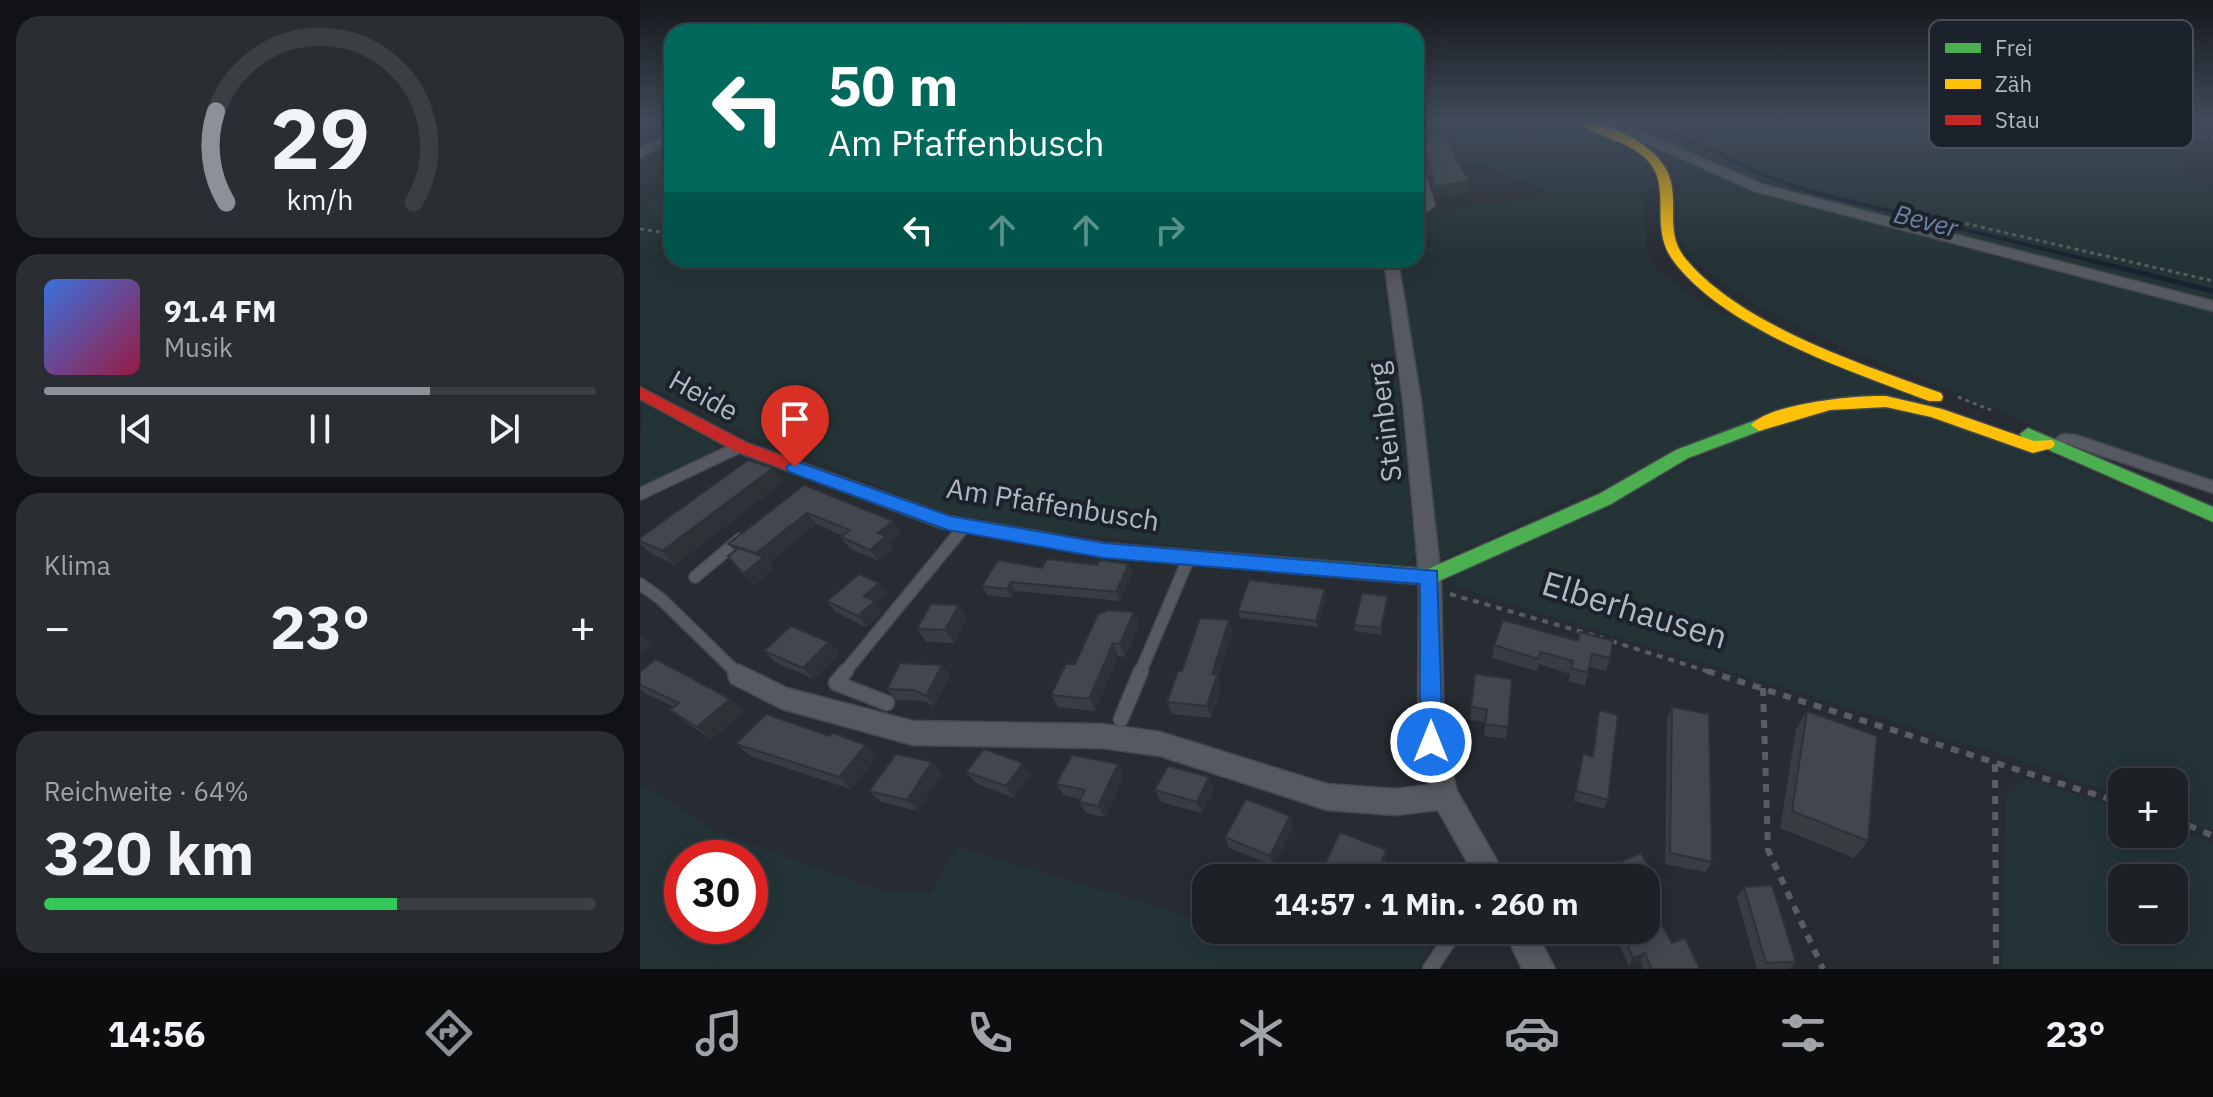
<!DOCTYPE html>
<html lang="de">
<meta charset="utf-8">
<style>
:root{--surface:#1d2126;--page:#2a2e32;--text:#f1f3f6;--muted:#a0a3a7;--line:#3b3e43;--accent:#8c9099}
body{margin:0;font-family:"IBM Plex Sans",sans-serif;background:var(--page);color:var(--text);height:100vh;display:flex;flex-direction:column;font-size:30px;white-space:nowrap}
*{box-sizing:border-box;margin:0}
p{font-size:26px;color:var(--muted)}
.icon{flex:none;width:44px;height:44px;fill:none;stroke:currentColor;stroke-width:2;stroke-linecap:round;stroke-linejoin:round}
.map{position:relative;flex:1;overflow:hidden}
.details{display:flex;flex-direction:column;gap:16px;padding:16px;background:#101215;width:640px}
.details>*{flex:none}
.guide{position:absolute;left:24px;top:24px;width:760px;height:244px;border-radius:24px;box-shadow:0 4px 20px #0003,0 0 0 2px var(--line);background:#00695c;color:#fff;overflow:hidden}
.tools{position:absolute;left:1468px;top:768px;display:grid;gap:16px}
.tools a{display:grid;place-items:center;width:80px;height:80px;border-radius:16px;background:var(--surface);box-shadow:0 4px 20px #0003,0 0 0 2px var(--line);font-size:40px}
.speed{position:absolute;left:24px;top:840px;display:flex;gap:16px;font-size:40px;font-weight:700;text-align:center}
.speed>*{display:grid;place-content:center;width:104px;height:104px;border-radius:50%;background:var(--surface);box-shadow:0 4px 20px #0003,0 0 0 2px var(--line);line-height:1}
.speed .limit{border:12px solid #d22;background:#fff;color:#111}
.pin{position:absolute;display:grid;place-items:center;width:68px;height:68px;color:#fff;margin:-82px -34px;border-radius:50% 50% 50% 0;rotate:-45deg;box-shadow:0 0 8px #0007}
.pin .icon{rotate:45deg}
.me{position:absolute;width:88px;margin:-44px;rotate:0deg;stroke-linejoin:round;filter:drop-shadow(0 0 6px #0008)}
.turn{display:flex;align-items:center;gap:28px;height:168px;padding:0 32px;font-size:36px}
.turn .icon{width:104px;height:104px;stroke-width:2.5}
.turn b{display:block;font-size:56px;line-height:68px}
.lanes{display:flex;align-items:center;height:76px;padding:0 32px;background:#0003;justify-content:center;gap:40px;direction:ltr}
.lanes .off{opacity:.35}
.big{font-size:60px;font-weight:700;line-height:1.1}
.details .widget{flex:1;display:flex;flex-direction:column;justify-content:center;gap:12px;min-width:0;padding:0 28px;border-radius:24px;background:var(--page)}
.details .dial{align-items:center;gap:0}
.dial svg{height:208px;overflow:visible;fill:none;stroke:var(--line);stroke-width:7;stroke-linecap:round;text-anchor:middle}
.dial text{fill:var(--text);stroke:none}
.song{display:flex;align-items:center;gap:24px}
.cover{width:96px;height:96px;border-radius:12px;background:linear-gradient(135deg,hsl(220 70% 55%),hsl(340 70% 35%))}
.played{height:8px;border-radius:4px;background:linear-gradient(90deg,var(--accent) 70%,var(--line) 70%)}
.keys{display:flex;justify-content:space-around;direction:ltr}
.heat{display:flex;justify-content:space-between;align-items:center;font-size:44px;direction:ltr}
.charge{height:12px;border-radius:6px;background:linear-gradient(90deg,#34c759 64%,var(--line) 0)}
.trip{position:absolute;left:552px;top:864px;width:468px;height:80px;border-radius:24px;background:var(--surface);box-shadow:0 4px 20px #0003,0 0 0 2px var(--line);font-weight:700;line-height:80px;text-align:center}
.tabs{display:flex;height:128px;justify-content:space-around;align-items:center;background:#0c0d0f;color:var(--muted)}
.tabs .icon{width:56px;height:56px}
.tabs .selected{color:var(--accent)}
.tabs b{font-size:36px;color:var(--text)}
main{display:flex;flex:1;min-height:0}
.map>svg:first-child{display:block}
.green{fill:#243436;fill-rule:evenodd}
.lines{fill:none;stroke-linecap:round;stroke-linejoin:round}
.stream-far1{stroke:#182332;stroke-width:4}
.stream{stroke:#182332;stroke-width:5}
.lane-far2-casing{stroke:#44484f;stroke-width:11}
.lane-far1-casing{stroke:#44484f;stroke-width:14}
.lane-casing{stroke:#44484f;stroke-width:17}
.street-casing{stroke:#44484f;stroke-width:3}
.fast-casing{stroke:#44484f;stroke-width:3}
.slow-casing{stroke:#44484f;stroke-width:3}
.jam-casing{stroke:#44484f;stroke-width:3}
.path-far2{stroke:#585d62;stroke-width:3;stroke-dasharray:4 4;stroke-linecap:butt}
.path-far1{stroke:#585d62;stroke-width:4;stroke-dasharray:6 6;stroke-linecap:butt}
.path{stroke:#585d62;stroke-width:6;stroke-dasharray:8 8;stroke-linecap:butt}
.lane-far2{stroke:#565a60;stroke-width:8}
.lane-far1{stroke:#565a60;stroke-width:11}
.lane{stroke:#565a60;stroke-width:14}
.street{fill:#565a60;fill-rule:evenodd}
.fast{fill:#4caf50;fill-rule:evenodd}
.slow{fill:#ffc107;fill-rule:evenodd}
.jam{fill:#c62828;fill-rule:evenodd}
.wall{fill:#393d42}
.shaded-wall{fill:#2e3236}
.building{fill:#42474d;stroke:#2e3236;stroke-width:2}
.route{fill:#1a73e8;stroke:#114b97;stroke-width:2}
.labels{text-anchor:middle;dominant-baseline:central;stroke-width:8;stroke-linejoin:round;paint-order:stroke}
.far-water-label{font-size:26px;font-style:italic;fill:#6d829f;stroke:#1b222b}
.street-label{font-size:28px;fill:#b0b8c3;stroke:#1b222b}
.near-street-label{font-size:34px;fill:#b0b8c3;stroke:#1b222b}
.key{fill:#1b222b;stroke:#484f59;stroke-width:2}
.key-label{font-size:22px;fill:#b0b8c3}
</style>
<main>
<section class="details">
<div class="widget dial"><svg viewBox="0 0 100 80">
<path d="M14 69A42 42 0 1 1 86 69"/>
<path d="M14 69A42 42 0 0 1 10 34" stroke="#8c9099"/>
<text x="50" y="56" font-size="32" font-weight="700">29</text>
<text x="50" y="72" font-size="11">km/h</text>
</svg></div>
<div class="widget">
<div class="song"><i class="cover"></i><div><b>91.4 FM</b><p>Musik</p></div></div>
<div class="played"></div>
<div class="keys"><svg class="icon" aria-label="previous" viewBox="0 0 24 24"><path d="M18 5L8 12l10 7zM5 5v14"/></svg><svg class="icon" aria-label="pause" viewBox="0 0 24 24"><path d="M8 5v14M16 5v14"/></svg><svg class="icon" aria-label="next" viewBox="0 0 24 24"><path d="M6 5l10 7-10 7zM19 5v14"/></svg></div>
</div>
<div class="widget"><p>Klima</p>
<div class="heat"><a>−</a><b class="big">23°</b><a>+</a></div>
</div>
<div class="widget"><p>Reichweite · 64%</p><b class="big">320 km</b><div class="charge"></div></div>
</section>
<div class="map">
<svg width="1573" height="969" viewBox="0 0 1573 969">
<rect width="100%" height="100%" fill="#272c32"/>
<path class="green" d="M 776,121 L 927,121 L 1003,160 L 1012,169 L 1017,190 L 1003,191 L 1002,196 L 1008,256 L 1019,272 L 1075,311 L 1108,321 L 1239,383 L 1357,428 L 1197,397 L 966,489 L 957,488 L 804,558 L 795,546 L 761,265 L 751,260 L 776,260 L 776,219 L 802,210 L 904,196 L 906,192 L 849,166 L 828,164 L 811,137 L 776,138 Z
M 957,121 L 1516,121 L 1573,136 L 1573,150 L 1550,146 L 1543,180 L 1573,188 L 1573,487 L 1423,434 L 1418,438 C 1300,377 1163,350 1058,263 C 1018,230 1052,192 1034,168 C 1017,144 982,133 957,121 Z
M 32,182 L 32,260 L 746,260 L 775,557 L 762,566 L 605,553 L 396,530 L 299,511 L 92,427 L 0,382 L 0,209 Z
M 2,402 L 75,444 L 78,452 L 0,490 Z
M 1201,407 L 1264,408 L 1417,458 L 1573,525 L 1573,830 L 1534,815 L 1534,782 L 1482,782 L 1482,796 L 1379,760 L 817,587 L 810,579 L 1070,452 L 1142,420 Z
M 1387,780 L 1482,809 L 1482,834 L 1534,834 L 1534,827 L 1573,843 L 1573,969 L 1362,969 L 1366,795 ZM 1482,878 L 1534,878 L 1534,930 L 1482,930 Z
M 0,783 L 75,831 L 241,891 L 291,894 L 317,847 L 566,921 L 566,930 L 596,930 L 630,940 L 790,945 L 777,969 L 0,969 ZM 42,858 L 110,858 L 110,926 L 42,926 Z"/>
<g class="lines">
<path class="stream-far1" d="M 1008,121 L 1133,179 L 1169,191 L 1457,262"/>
<path class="stream" d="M 1449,260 L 1573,291"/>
<g class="lane-far2-casing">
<path id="lane-far2" d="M 1421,442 L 1426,438 L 1439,442"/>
</g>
<g class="lane-far1-casing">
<path id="lane-far1" d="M 1433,440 L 1573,487
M 1415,447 L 1423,440
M 0,494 L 99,447
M 55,577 L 100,539
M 0,584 L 21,599 L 97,673
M 204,673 L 324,527
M 500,673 L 548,560"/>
</g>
<g class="lane-casing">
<path id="lane" d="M 95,671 L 100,676
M 206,671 L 196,683 L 247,703
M 481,719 L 501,671
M 790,969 L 816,930"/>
</g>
<g class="street-casing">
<path id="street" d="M 958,121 L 975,121 L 988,126 L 1124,185 L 1573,301 L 1573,311 L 1114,191 Z
M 32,132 L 32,141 L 0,158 L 0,149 Z
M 776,160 L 782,164 L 795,205 L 776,220 L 776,209 L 781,204 L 776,186 Z
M 744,260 L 758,260 L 781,401 L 801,577 L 804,742 L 817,791 L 867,878 L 836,878 L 798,810 L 755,815 L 687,810 L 520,756 L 462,748 L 273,745 L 142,709 L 91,683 L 88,676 L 91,669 L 100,665 L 147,688 L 273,721 L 462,724 L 520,732 L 687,784 L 755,789 L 789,785 L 778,742 L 779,577 L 763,401 Z
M 864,930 L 895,930 L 915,969 L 882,969 Z"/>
</g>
<g class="fast-casing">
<path id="fast" d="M 1119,419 L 1125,421 L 1127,425 L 1125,429 L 1048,458 L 971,504 L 790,585 L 536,563 L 529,561 L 526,556 L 529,551 L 536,549 L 788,569 L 959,494 L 1036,450 Z
M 1388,428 L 1573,507 L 1573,522 L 1382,438 L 1380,434 Z"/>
</g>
<g class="slow-casing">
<path id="slow" d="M 934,121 C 967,121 1023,145 1031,182 C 1037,209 1026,234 1045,258 C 1100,325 1221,364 1301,393 L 1303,397 L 1301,401 L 1289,401 C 1211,371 1088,331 1035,263 C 1006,226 1036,185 1004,157 C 984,139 955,136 934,121 Z
M 1246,396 L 1302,409 L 1394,441 L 1412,440 L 1415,444 L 1412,448 L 1393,453 L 1291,417 L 1246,407 L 1190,410 L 1119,431 L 1111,425 C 1131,403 1216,395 1246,396 Z"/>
</g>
<g class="jam-casing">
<path id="jam" d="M 0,387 L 107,443 L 310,516 L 464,543 L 536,549 L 543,551 L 546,556 L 543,561 L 536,563 L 464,557 L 301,528 L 95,451 L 0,399 Z"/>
</g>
<path class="path-far2" d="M 1509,121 L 1573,138
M 1302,218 L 1573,281
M 0,229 L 32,234
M 1318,397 L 1351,410"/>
<path class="path-far1" d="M 810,594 L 963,638
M 971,641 L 1073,673"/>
<path class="path" d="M 1067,671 L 1482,803
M 1123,688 L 1128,850 L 1183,969
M 1355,764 L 1356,969
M 1534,819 L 1573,836"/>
<use href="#lane-far2" class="lane-far2"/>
<use href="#lane-far1" class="lane-far1"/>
<use href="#lane" class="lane"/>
<use href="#street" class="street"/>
<use href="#fast" class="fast"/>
<use href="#slow" class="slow"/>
<use href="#jam" class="jam"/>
</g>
<path class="wall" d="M 776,138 L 829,191 L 796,198 L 785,163 L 778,158 L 776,152 Z
M 133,468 L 143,482 L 35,565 L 10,553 L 0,543 L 0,538 Z
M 164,485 L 261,532 L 250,542 L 254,548 L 239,561 L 210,549 L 201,537 L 203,536 L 176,524 L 129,563 L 134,568 L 113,586 L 103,574 L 95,551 L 88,544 Z
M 489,564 L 493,573 L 480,601 L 376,591 L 372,598 L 347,595 L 342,586 L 402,568 Z
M 239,583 L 247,594 L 237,603 L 243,612 L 226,627 L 196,612 L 187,601 Z
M 686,596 L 677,627 L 600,618 L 598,611 Z
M 748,596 L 748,603 L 741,635 L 715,631 L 714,625 Z
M 319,605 L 327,618 L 314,643 L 286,642 L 277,629 Z
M 589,620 L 592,633 L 578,678 L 581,687 L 571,718 L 532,714 L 527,702 L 542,671 Z
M 863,620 L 970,658 L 966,671 L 950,667 L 945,686 L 929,681 L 930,674 L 899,664 L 896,671 L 852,658 L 854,645 Z
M 499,625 L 485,657 L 478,656 L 455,711 L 418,707 L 411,695 L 435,664 Z
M 189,642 L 199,653 L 174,679 L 135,662 L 124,651 Z
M 302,665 L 310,676 L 294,706 L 283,701 L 256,700 L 247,689 Z
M 0,672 L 90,699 L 104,711 L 72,739 L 45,722 L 30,710 L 34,707 L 5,693 L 0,689 Z
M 835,674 L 868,727 L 866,739 L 844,736 L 846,722 L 830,720 Z
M 1032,707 L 1072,862 L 1065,872 L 1025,864 L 1027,719 Z
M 959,710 L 968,800 L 964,809 L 934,801 L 943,754 L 952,756 L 957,721 Z
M 1167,711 L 1228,841 L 1214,858 L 1140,828 L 1156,729 Z
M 96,744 L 237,757 L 211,789 L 110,756 Z
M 292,762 L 302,774 L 278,811 L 241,802 L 229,791 Z
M 383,763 L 391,775 L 374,798 L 336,783 L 326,772 Z
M 478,764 L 484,776 L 465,817 L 446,813 L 439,802 L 440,799 L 424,795 L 416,784 Z
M 574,789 L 562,813 L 521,802 L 515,790 Z
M 650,816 L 653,827 L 634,866 L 589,848 L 585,837 Z
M 746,850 L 746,861 L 740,878 L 697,878 L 688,874 L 685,864 Z
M 1001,853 L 1021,888 L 1016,898 L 1009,901 L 1032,943 L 1045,938 L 1060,969 L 1003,969 L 1000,962 L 989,967 L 973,930 L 1006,930 L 1006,878 L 954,878 L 956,872 Z
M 1104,887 L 1156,962 L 1149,969 L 1117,969 L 1097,897 Z"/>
<path class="shaded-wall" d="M 829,181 L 829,191 L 796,198 L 796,187 Z
M 133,468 L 143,482 L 35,565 L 22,551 Z
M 167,513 L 176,524 L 129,563 L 134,568 L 113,586 L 103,574 L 122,559 L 116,553 Z
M 253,521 L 261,532 L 250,542 L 254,548 L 239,561 L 230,550 L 238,533 Z
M 489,564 L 493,573 L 480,601 L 476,592 Z
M 371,582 L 376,591 L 372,598 L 367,589 Z
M 239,583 L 247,594 L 237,603 L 243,612 L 226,627 L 218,616 L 224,596 Z
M 685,589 L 686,596 L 677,627 L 676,621 Z
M 748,596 L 748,603 L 741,635 L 741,628 Z
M 319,605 L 327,618 L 314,643 L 305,630 Z
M 494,612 L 499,625 L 485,657 L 480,644 Z
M 589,620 L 592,633 L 578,678 L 581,687 L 571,718 L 567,706 L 572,674 Z
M 0,635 L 12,645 L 0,654 Z
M 189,642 L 199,653 L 174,679 L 163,668 Z
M 473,643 L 478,656 L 455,711 L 449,699 Z
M 302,665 L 310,676 L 294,706 L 286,696 Z
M 90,699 L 104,711 L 72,739 L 57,727 Z
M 226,745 L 237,757 L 211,789 L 199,777 Z
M 292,762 L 302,774 L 278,811 L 267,800 Z
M 383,763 L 391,775 L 374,798 L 366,786 Z
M 478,764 L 484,776 L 465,817 L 458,806 Z
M 569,777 L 574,789 L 562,813 L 557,802 Z
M 650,816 L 653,827 L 634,866 L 630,856 Z
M 746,850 L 746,861 L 740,878 L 735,878 Z
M 1021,888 L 1016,898 L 1006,902 L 1006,894 Z
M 1005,953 L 1000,962 L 989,967 L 993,958 Z"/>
<path class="building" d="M 803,136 L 829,181 L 796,187 L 785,153 L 778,147 L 776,138 Z
M 108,460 L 133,468 L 22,551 L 0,541 L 0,538 Z
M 164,485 L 253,521 L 238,533 L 246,536 L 230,550 L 201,537 L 210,530 L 167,513 L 116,553 L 88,544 Z
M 99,548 L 124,557 L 103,574 L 88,556 Z
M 407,559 L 457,565 L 460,560 L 489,564 L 476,592 L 371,582 L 367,589 L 342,586 L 358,560 L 402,568 Z
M 219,574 L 239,583 L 224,596 L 235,601 L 218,616 L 187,601 Z
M 609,580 L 685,589 L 676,621 L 598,611 Z
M 722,593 L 748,596 L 741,628 L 714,625 Z
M 291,604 L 319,605 L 305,630 L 277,629 Z
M 468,610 L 494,612 L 480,644 L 473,643 L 449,699 L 411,695 L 426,664 L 435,664 L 458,614 Z
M 560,618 L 589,620 L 572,674 L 577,675 L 567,706 L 527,702 L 538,671 L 542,671 Z
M 863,620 L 938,641 L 940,632 L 973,641 L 970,658 L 952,654 L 948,673 L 931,668 L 933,661 L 901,652 L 898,659 L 854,645 Z
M 151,626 L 189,642 L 163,668 L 124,651 Z
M 16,659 L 90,699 L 57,727 L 30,710 L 39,703 L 0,685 L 0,672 Z
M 260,663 L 302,665 L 286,696 L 274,690 L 247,689 Z
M 835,674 L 872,679 L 868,727 L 845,724 L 847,709 L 831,707 Z
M 1032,707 L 1069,714 L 1072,862 L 1030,853 Z
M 959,710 L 978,715 L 968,800 L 936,791 L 943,754 L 953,757 Z
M 1167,711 L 1237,736 L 1228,841 L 1152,811 Z
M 126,714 L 190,736 L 192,733 L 226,745 L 199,777 L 96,744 Z
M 344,749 L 383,763 L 366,786 L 326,772 Z
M 256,754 L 292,762 L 267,800 L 229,791 Z
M 432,755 L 478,764 L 458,806 L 439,802 L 445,790 L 416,784 Z
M 528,766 L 569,777 L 557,802 L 515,790 Z
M 606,799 L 650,816 L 630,856 L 585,837 Z
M 700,832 L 746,850 L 735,878 L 721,878 L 685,864 Z
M 1001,853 L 1021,888 L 1006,894 L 1006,878 L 959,878 L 956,872 Z
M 1132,885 L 1156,962 L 1126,963 L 1104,887 Z
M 1006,896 L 1032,943 L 1045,938 L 1060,969 L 1012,969 L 1005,953 L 993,958 L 981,930 L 1006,930 Z"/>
<linearGradient id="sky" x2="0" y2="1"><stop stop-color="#15181c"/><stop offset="0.47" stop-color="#414b5a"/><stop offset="1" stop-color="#414b5a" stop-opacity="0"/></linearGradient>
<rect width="1573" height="257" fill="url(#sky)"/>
<path class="route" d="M 155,461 L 310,516 L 464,543 L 797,571 L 803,742 L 800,749 L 791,753 L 783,749 L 780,742 L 780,584 L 464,558 L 308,530 L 149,472 L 146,467 Z"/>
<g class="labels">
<g class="far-water-label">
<text transform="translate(1286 220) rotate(14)">Bever</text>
</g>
<g class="street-label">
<text transform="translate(64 395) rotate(29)">Heide</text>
<text transform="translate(744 422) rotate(-97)">Steinberg</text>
<text transform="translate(413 504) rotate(9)">Am Pfaffenbusch</text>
</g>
<g class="near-street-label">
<text transform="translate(995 609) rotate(17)">Elberhausen</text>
</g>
</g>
<rect x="1289" y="20" width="264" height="128" rx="12" class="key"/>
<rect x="1305" y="43" width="36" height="10" fill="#4caf50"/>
<rect x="1305" y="79" width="36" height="10" fill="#ffc107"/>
<rect x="1305" y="115" width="36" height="10" fill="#c62828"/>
<g class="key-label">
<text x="1355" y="56">Frei</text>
<text x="1355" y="92">Zäh</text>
<text x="1355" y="128">Stau</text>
</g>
</svg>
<div class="tools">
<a>+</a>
<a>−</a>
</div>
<div class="speed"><div class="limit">30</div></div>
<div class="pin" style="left:155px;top:467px;background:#d93025"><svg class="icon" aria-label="arrive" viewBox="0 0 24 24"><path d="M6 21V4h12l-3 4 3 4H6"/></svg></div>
<svg class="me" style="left:791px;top:742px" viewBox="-20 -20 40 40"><circle r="17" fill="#1a73e8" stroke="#fff" stroke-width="3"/><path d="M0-11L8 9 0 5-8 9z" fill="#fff"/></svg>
<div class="trip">14:57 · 1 Min. · 260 m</div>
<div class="guide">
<div class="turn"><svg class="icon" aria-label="left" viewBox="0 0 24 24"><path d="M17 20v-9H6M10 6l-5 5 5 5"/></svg><div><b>50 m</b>Am Pfaffenbusch</div></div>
<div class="lanes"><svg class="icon" aria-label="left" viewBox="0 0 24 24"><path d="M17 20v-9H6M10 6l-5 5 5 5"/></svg><svg class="icon off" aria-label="ahead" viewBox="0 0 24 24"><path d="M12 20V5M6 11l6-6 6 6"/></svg><svg class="icon off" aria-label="ahead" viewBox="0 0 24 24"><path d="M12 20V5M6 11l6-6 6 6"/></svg><svg class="icon off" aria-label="right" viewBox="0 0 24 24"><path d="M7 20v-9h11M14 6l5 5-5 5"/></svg></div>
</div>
</div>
</main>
<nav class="tabs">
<b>14:56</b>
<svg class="icon selected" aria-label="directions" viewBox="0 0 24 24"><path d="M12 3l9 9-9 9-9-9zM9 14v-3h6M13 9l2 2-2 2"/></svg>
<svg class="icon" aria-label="music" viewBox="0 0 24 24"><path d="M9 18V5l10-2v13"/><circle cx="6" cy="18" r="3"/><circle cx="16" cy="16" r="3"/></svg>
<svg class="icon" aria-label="phone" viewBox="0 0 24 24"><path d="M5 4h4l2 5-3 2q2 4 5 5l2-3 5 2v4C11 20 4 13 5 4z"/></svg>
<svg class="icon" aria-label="climate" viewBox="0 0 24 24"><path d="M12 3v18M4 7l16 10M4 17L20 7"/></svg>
<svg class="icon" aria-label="car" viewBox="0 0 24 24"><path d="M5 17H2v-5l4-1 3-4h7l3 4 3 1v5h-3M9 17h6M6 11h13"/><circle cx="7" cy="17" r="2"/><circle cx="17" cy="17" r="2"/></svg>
<svg class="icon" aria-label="filters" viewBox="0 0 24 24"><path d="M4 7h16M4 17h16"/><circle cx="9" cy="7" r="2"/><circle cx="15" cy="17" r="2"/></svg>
<b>23°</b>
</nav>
